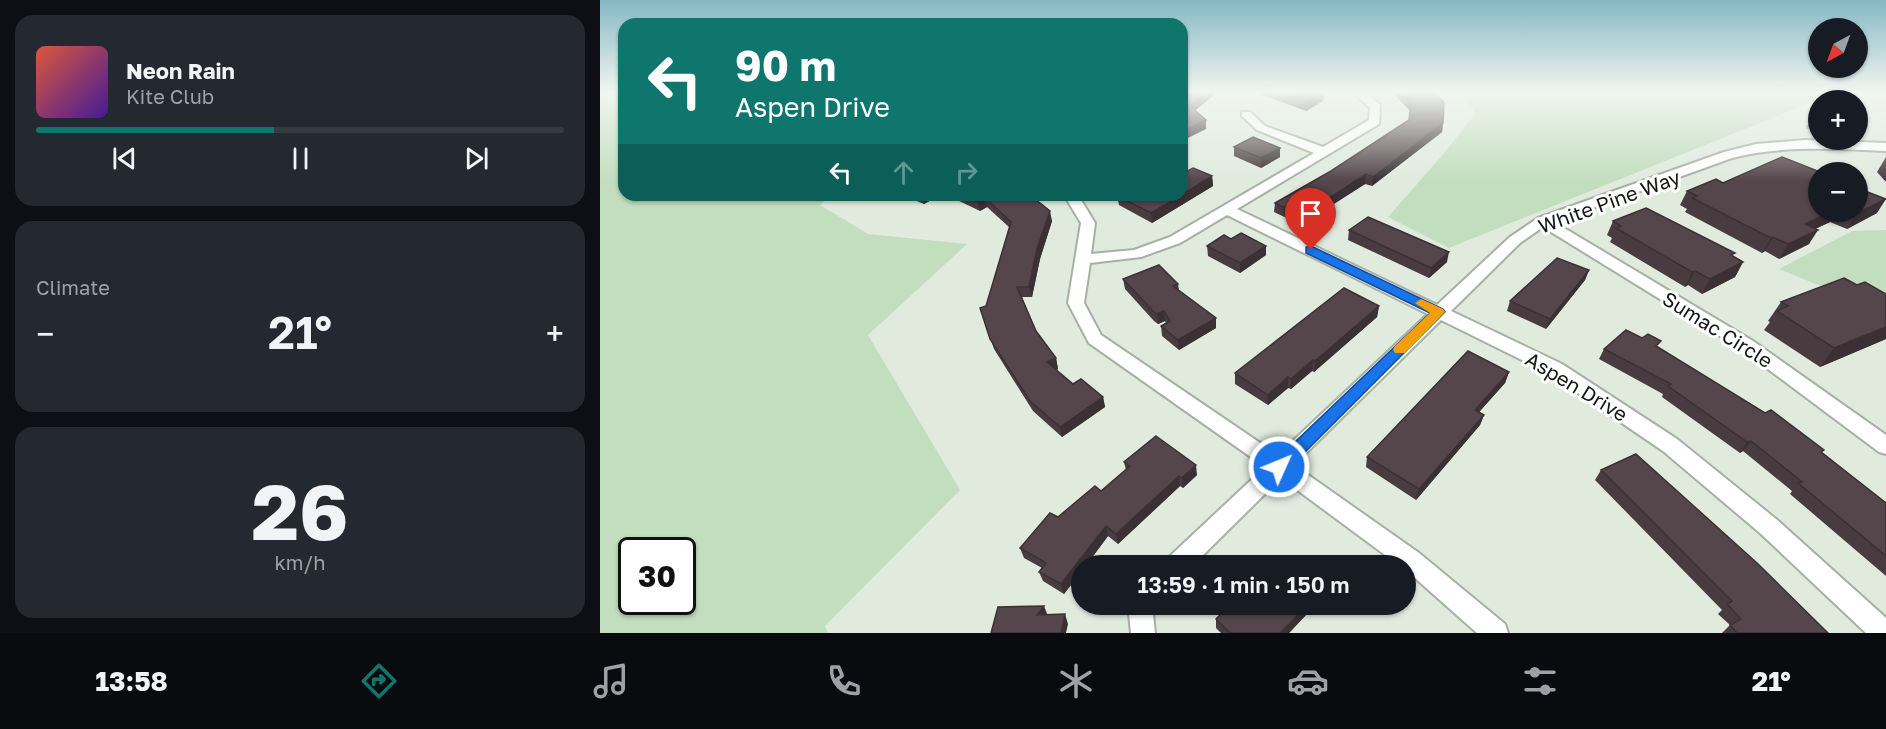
<!DOCTYPE html>
<meta charset="utf-8">
<style>
:root{--surface:#171b24;--page:#242831;--text:#f1f3f6;--muted:#9ea1a6;--line:#363941;--accent:#0f766e}
body{margin:0;font-family:"Golos Text",sans-serif;background:var(--page);color:var(--text);height:100vh;display:flex;flex-direction:column;font-size:22px;white-space:nowrap}
*{box-sizing:border-box;margin:0}
p{font-size:20px;color:var(--muted)}
.icon{flex:none;width:33px;height:33px;fill:none;stroke:currentColor;stroke-width:2;stroke-linecap:round;stroke-linejoin:round}
.map{position:relative;flex:1;overflow:hidden}
.sheet{display:flex;flex-direction:column;gap:15px;padding:15px;background:#0d0f14;width:600px}
.sheet>*{flex:none}
.top-card{position:absolute;left:18px;top:18px;width:570px;height:183px;border-radius:18px;box-shadow:0 2px 4px #0004;background:#0f766e;color:#fff;overflow:hidden}
.needle{width:39px;rotate:221deg}
.buttons{position:absolute;left:1208px;top:18px;display:grid;gap:12px}
.buttons a{display:grid;place-items:center;width:60px;height:60px;border-radius:50%;background:var(--surface);box-shadow:0 2px 4px #0004;font-size:30px}
.speed{position:absolute;left:18px;top:537px;display:flex;gap:12px;font-size:30px;font-weight:700;text-align:center}
.speed>*{display:grid;place-content:center;width:78px;height:78px;border-radius:50%;background:var(--surface);box-shadow:0 2px 4px #0004;line-height:1}
.speed .limit{border:3px solid #111;border-radius:9px;background:#fff;color:#111}
.pin{position:absolute;display:grid;place-items:center;width:51px;height:51px;color:#fff;margin:-62px -26px;border-radius:50% 50% 50% 0;rotate:-45deg;box-shadow:0 0 6px #0007}
.pin .icon{rotate:45deg}
.me{position:absolute;width:66px;margin:-33px;rotate:46deg;stroke-linejoin:round;filter:drop-shadow(0 0 4px #0008)}
.turn{display:flex;align-items:center;gap:21px;height:126px;padding:0 18px;font-size:27px}
.turn .icon{width:78px;height:78px;stroke-width:2.5}
.turn b{display:block;font-size:42px;line-height:51px}
.lanes{display:flex;align-items:center;height:57px;padding:0 18px;background:#0003;justify-content:center;gap:30px;direction:ltr}
.lanes .off{opacity:.35}
.big{font-size:45px;font-weight:600;line-height:1.1}
.sheet .tile{flex:1;display:flex;flex-direction:column;justify-content:center;gap:9px;min-width:0;padding:0 21px;border-radius:18px;background:var(--page)}
.sheet .dial{align-items:center;gap:0}
.dial b{font-size:78px;line-height:1}
.song{display:flex;align-items:center;gap:18px}
.cover{width:72px;height:72px;border-radius:9px;background:linear-gradient(135deg,hsl(10 70% 55%),hsl(260 70% 35%))}
.played{height:6px;border-radius:3px;background:linear-gradient(90deg,var(--accent) 45%,var(--line) 45%)}
.keys{display:flex;justify-content:space-around;direction:ltr}
.heat{display:flex;justify-content:space-between;align-items:center;font-size:33px;direction:ltr}
.trip{position:absolute;left:471px;top:555px;width:345px;height:60px;border-radius:30px;background:var(--surface);box-shadow:0 2px 4px #0004;font-weight:600;line-height:60px;text-align:center}
.tabs{display:flex;height:96px;justify-content:space-around;align-items:center;background:#090b0e;color:var(--muted)}
.tabs .icon{width:42px;height:42px}
.tabs .on{color:var(--accent)}
.tabs b{font-size:27px;color:var(--text)}
main{display:flex;flex:1;min-height:0}
.map>svg:first-child{display:block}
.green{fill:#c3ddbf;fill-rule:evenodd}
.lines{fill:none;stroke-linecap:round;stroke-linejoin:round}
.stream{stroke:#92bd8d;stroke-width:4.5}
.minor-casing{stroke:#a6b0a4;stroke-width:4}
.minor{fill:#fff;fill-rule:evenodd}
.wall{fill:#483c40}
.shaded-wall{fill:#3b3134}
.building{fill:#54464b;stroke:#3b3134;stroke-width:1.5}
.route{fill:#1a73e8;stroke:#114b97;stroke-width:1.5}
.slow{fill:#f59e0b}
.labels{text-anchor:middle;dominant-baseline:central;stroke-width:6;stroke-linejoin:round;paint-order:stroke}
.street-label{font-size:20px;fill:#141814;stroke:#fff}
</style>
<main>
<section class="sheet">
<div class="tile">
<div class="song"><i class="cover"></i><div><b>Neon Rain</b><p>Kite Club</p></div></div>
<div class="played"></div>
<div class="keys"><svg class="icon" aria-label="previous" viewBox="0 0 24 24"><path d="M18 5L8 12l10 7zM5 5v14"/></svg><svg class="icon" aria-label="pause" viewBox="0 0 24 24"><path d="M8 5v14M16 5v14"/></svg><svg class="icon" aria-label="next" viewBox="0 0 24 24"><path d="M6 5l10 7-10 7zM19 5v14"/></svg></div>
</div>
<div class="tile"><p>Climate</p>
<div class="heat"><a>−</a><b class="big">21°</b><a>+</a></div>
</div>
<div class="tile dial"><b>26</b><p>km/h</p></div>
</section>
<div class="map">
<svg width="1286" height="633" viewBox="0 0 1286 633">
<rect width="100%" height="100%" fill="#e0ebde"/>
<path class="green" d="M 0,92 L 24,92 L 24,195 L 230,195 L 220,205 L 268,234 L 367,244 L 268,335 L 360,490 L 225,626 L 228,633 L 0,633 ZM 32,550 L 82,550 L 82,602 L 32,602 Z
M 858,92 L 1230,92 L 1232,94 L 849,248 L 788,217 L 840,158 L 876,113 Z
M 1286,230 L 1286,304 L 1228,289 L 1179,269 L 1252,231 Z"/>
<g class="lines">
<path class="stream" d="M 1246,92 L 1252,98 L 1250,100
M 1208,127 L 1218,123"/>
<g class="minor-casing">
<path id="minor" d="M 753,92 L 765,92 L 780,105 L 779,124 L 637,209 L 837,305 L 910,237 L 938,218 L 1124,152 L 1156,144 L 1205,140 L 1286,143 L 1286,151 C 1234,149 1183,145 1132,158 L 954,222 L 1153,341 L 1286,435 L 1286,454 L 1279,452 L 1141,349 L 943,227 L 920,243 L 851,311 L 962,364 L 1077,439 L 1176,519 L 1286,618 L 1286,633 L 1266,633 L 1160,533 L 1063,451 L 950,374 L 841,320 L 694,465 L 819,553 L 905,624 L 908,633 L 877,633 L 806,570 L 806,566 L 800,566 L 681,478 L 592,566 L 565,566 L 568,558 L 665,467 L 489,343 L 468,303 L 481,223 L 464,195 L 478,195 L 495,223 L 491,254 L 534,250 L 570,237 L 714,153 L 657,130 L 642,116 L 642,112 L 650,112 L 665,126 L 723,147 L 769,120 L 770,108 ZM 627,215 L 828,314 L 678,455 L 501,335 L 484,303 L 490,263 L 541,257 L 580,243 Z
M 533,604 L 557,604 L 553,614 L 555,633 L 531,633 L 529,614 Z"/>
</g>
<use href="#minor" class="minor"/>
</g>
<path class="wall" d="M 661,92 L 722,92 L 723,101 L 706,111 L 661,94 Z
M 792,92 L 833,92 L 843,123 L 842,132 L 772,186 L 765,184 L 701,225 L 674,212 L 675,203 L 731,171 L 809,120 L 810,111 Z
M 634,147 L 680,157 L 661,168 L 634,156 Z
M 1286,157 L 1286,182 L 1277,172 Z
M 612,176 L 613,186 L 552,223 L 519,205 L 517,196 L 582,195 Z
M 1123,183 L 1218,212 L 1257,212 L 1277,213 L 1247,229 L 1230,222 L 1215,229 L 1209,244 L 1179,259 L 1165,251 L 1162,253 L 1085,212 L 1087,209 L 1080,205 L 1087,191 Z
M 302,195 L 348,195 L 338,201 L 333,199 L 324,204 Z
M 353,195 L 430,195 L 452,221 L 440,259 L 432,297 L 422,297 L 436,331 L 456,358 L 458,369 L 456,370 L 473,384 L 503,397 L 505,407 L 462,437 L 433,411 L 394,349 L 380,308 L 386,306 L 410,228 L 387,207 L 380,211 L 355,199 Z
M 1013,221 L 1133,257 L 1143,262 L 1135,277 L 1102,294 L 1088,285 L 1085,287 L 1010,242 L 1012,238 L 1007,235 Z
M 749,230 L 847,262 L 829,278 L 748,240 Z
M 631,239 L 666,246 L 666,255 L 640,273 L 608,256 L 607,246 Z
M 989,270 L 985,280 L 946,329 L 907,311 L 910,301 Z
M 523,279 L 578,284 L 579,290 L 616,328 L 579,350 L 562,336 L 561,326 L 566,323 L 565,321 L 558,324 L 554,321 L 525,289 Z
M 1257,285 L 1286,294 L 1286,339 L 1220,367 L 1164,330 L 1170,322 L 1168,321 L 1181,302 Z
M 779,306 L 777,317 L 714,372 L 712,371 L 691,389 L 688,388 L 668,405 L 635,384 L 635,373 Z
M 1042,338 L 1058,347 L 1224,450 L 1222,452 L 1286,503 L 1286,576 L 1190,494 L 1192,491 L 1143,451 L 1140,453 L 1062,397 L 1063,394 L 999,359 L 1004,349 Z
M 909,372 L 905,383 L 879,412 L 884,415 L 880,425 L 816,500 L 766,467 L 767,457 Z
M 524,462 L 597,475 L 583,488 L 580,486 L 518,544 L 508,536 L 464,594 L 443,581 L 439,572 L 442,568 L 424,558 L 420,548 L 458,517 L 501,491 L 526,470 Z
M 1001,470 L 1228,633 L 1122,633 L 1130,625 L 1118,614 L 1122,610 L 995,480 Z
M 706,615 L 689,633 L 621,633 L 616,628 L 616,619 Z"/>
<path class="shaded-wall" d="M 607,92 L 618,92 L 591,114 L 590,106 Z
M 724,93 L 723,101 L 706,111 L 706,102 Z
M 606,120 L 606,129 L 582,141 L 582,132 Z
M 843,123 L 842,132 L 772,186 L 773,177 Z
M 680,148 L 680,157 L 661,168 L 661,158 Z
M 766,174 L 765,184 L 701,225 L 702,216 Z
M 612,176 L 613,186 L 552,223 L 551,213 Z
M 321,195 L 332,195 L 333,199 L 324,204 Z
M 336,195 L 348,195 L 338,201 Z
M 384,197 L 387,207 L 380,211 L 377,201 Z
M 1286,199 L 1277,213 L 1247,229 L 1256,214 Z
M 450,211 L 452,221 L 440,259 L 432,297 L 429,287 L 437,249 Z
M 1231,212 L 1237,212 L 1230,222 L 1196,238 L 1205,224 Z
M 1218,230 L 1209,244 L 1179,259 L 1188,244 Z
M 1173,237 L 1165,251 L 1162,253 L 1171,238 Z
M 666,246 L 666,255 L 640,273 L 640,263 Z
M 849,252 L 847,262 L 829,278 L 831,268 Z
M 1143,262 L 1135,277 L 1102,294 L 1110,279 Z
M 989,270 L 985,280 L 946,329 L 950,319 Z
M 1095,271 L 1088,285 L 1085,287 L 1092,272 Z
M 779,306 L 777,317 L 714,372 L 715,361 Z
M 564,311 L 565,321 L 558,324 L 557,314 Z
M 616,318 L 616,328 L 579,350 L 578,340 Z
M 1286,327 L 1286,339 L 1220,367 L 1234,348 Z
M 456,358 L 458,369 L 449,373 L 447,362 Z
M 713,360 L 712,371 L 691,389 L 691,379 Z
M 909,372 L 905,383 L 872,420 L 875,410 Z
M 688,377 L 688,388 L 668,405 L 668,395 Z
M 503,397 L 505,407 L 462,437 L 460,427 Z
M 884,415 L 880,425 L 816,500 L 819,489 Z
M 1151,441 L 1143,451 L 1140,453 L 1147,442 Z
M 596,465 L 597,475 L 583,488 L 582,478 Z
M 579,476 L 580,486 L 518,544 L 516,534 Z
M 506,526 L 508,536 L 486,566 L 482,566 L 482,571 L 464,594 L 461,584 Z
M 444,606 L 448,616 L 437,615 Z
M 707,606 L 706,615 L 689,633 L 680,633 Z
M 465,614 L 468,624 L 466,633 L 461,633 Z"/>
<path class="building" d="M 582,92 L 607,92 L 590,106 L 606,120 L 582,132 Z
M 680,92 L 722,92 L 724,93 L 706,102 Z
M 802,92 L 833,92 L 844,102 L 843,123 L 773,177 L 766,174 L 702,216 L 675,203 L 731,171 L 809,120 L 811,102 Z
M 653,137 L 680,148 L 661,158 L 634,147 Z
M 1182,157 L 1220,172 L 1218,172 L 1218,212 L 1231,212 L 1205,224 L 1218,230 L 1188,244 L 1173,237 L 1171,238 L 1092,198 L 1097,196 L 1087,191 L 1116,179 L 1123,183 Z
M 593,168 L 612,176 L 582,195 L 582,174 Z
M 1257,188 L 1286,199 L 1256,214 L 1249,212 L 1257,212 Z
M 364,195 L 430,195 L 450,211 L 437,249 L 429,287 L 417,287 L 436,331 L 456,358 L 447,362 L 473,384 L 481,379 L 503,397 L 460,427 L 430,401 L 390,339 L 380,308 L 386,306 L 411,222 L 384,197 L 377,201 Z
M 519,195 L 582,195 L 551,213 L 517,196 Z
M 1046,208 L 1135,253 L 1131,255 L 1143,262 L 1110,279 L 1095,271 L 1092,272 L 1016,228 L 1021,226 L 1013,221 Z
M 768,217 L 849,252 L 831,268 L 749,230 Z
M 641,233 L 666,246 L 640,263 L 607,246 L 624,235 L 631,239 Z
M 957,258 L 989,270 L 950,319 L 910,301 Z
M 559,265 L 578,284 L 573,286 L 616,318 L 578,340 L 561,326 L 570,321 L 564,311 L 557,314 L 553,311 L 523,279 Z
M 1244,278 L 1257,285 L 1265,282 L 1286,294 L 1286,327 L 1234,348 L 1177,311 L 1188,306 L 1181,302 Z
M 744,288 L 779,306 L 715,361 L 713,360 L 691,379 L 688,377 L 668,395 L 635,373 Z
M 1026,330 L 1042,338 L 1048,334 L 1061,341 L 1056,346 L 1165,413 L 1171,410 L 1224,450 L 1221,452 L 1286,503 L 1286,556 L 1198,483 L 1202,482 L 1151,441 L 1147,442 L 1068,386 L 1071,384 L 1004,349 Z
M 868,351 L 909,372 L 875,410 L 884,415 L 819,489 L 767,457 Z
M 556,436 L 596,465 L 582,478 L 579,476 L 516,534 L 506,526 L 461,584 L 439,572 L 446,563 L 420,548 L 450,513 L 458,517 L 495,486 L 501,491 L 530,466 L 524,462 Z
M 1036,454 L 1157,563 L 1228,633 L 1137,633 L 1130,625 L 1141,619 L 1127,604 L 1132,601 L 1001,470 Z
M 676,562 L 681,566 L 672,566 Z
M 631,604 L 705,604 L 707,606 L 680,633 L 630,633 L 616,619 Z
M 444,606 L 437,615 L 465,614 L 461,633 L 391,633 L 398,607 Z"/>
<linearGradient id="sky" x2="0" y2="1"><stop stop-color="#85b8c4"/><stop offset="0.51" stop-color="#f1f6f0"/><stop offset="1" stop-color="#f1f6f0" stop-opacity="0"/></linearGradient>
<rect width="1286" height="181" fill="url(#sky)"/>
<path class="route" d="M 711,246 L 843,309 L 845,312 L 685,472 L 679,474 L 673,472 L 671,467 L 673,463 L 830,313 L 706,253 L 706,247 Z"/>
<path class="slow" d="M 821,299 L 843,309 L 845,312 L 805,353 L 795,353 L 793,349 L 795,346 L 830,313 L 815,303 Z"/>
<g class="labels">
<g class="street-label">
<text transform="translate(1009 201) rotate(-20)">White Pine Way</text>
<text transform="translate(1118 329) rotate(32)">Sumac Circle</text>
<text transform="translate(977 386) rotate(31)">Aspen Drive</text>
</g>
</g>
</svg>
<div class="buttons">
<a><svg class="needle" viewBox="-14 -14 28 28"><path d="M0-13l5 13h-10z" fill="#e53935"/><path d="M0 13l5-13h-10z" fill="#9ea1a6"/></svg></a>
<a>+</a>
<a>−</a>
</div>
<div class="speed"><div class="limit">30</div></div>
<div class="pin" style="left:711px;top:250px;background:#d93025"><svg class="icon" aria-label="arrive" viewBox="0 0 24 24"><path d="M6 21V4h12l-3 4 3 4H6"/></svg></div>
<svg class="me" style="left:679px;top:467px" viewBox="-20 -20 40 40"><circle r="17" fill="#1a73e8" stroke="#fff" stroke-width="3"/><path d="M0-11L8 9 0 5-8 9z" fill="#fff"/></svg>
<div class="trip">13:59 · 1 min · 150 m</div>
<div class="top-card">
<div class="turn"><svg class="icon" aria-label="left" viewBox="0 0 24 24"><path d="M17 20v-9H6M10 6l-5 5 5 5"/></svg><div><b>90 m</b>Aspen Drive</div></div>
<div class="lanes"><svg class="icon" aria-label="left" viewBox="0 0 24 24"><path d="M17 20v-9H6M10 6l-5 5 5 5"/></svg><svg class="icon off" aria-label="ahead" viewBox="0 0 24 24"><path d="M12 20V5M6 11l6-6 6 6"/></svg><svg class="icon off" aria-label="right" viewBox="0 0 24 24"><path d="M7 20v-9h11M14 6l5 5-5 5"/></svg></div>
</div>
</div>
</main>
<nav class="tabs">
<b>13:58</b>
<svg class="icon on" aria-label="directions" viewBox="0 0 24 24"><path d="M12 3l9 9-9 9-9-9zM9 14v-3h6M13 9l2 2-2 2"/></svg>
<svg class="icon" aria-label="music" viewBox="0 0 24 24"><path d="M9 18V5l10-2v13"/><circle cx="6" cy="18" r="3"/><circle cx="16" cy="16" r="3"/></svg>
<svg class="icon" aria-label="phone" viewBox="0 0 24 24"><path d="M5 4h4l2 5-3 2q2 4 5 5l2-3 5 2v4C11 20 4 13 5 4z"/></svg>
<svg class="icon" aria-label="climate" viewBox="0 0 24 24"><path d="M12 3v18M4 7l16 10M4 17L20 7"/></svg>
<svg class="icon" aria-label="car" viewBox="0 0 24 24"><path d="M5 17H2v-5l4-1 3-4h7l3 4 3 1v5h-3M9 17h6M6 11h13"/><circle cx="7" cy="17" r="2"/><circle cx="17" cy="17" r="2"/></svg>
<svg class="icon" aria-label="filters" viewBox="0 0 24 24"><path d="M4 7h16M4 17h16"/><circle cx="9" cy="7" r="2"/><circle cx="15" cy="17" r="2"/></svg>
<b>21°</b>
</nav>
